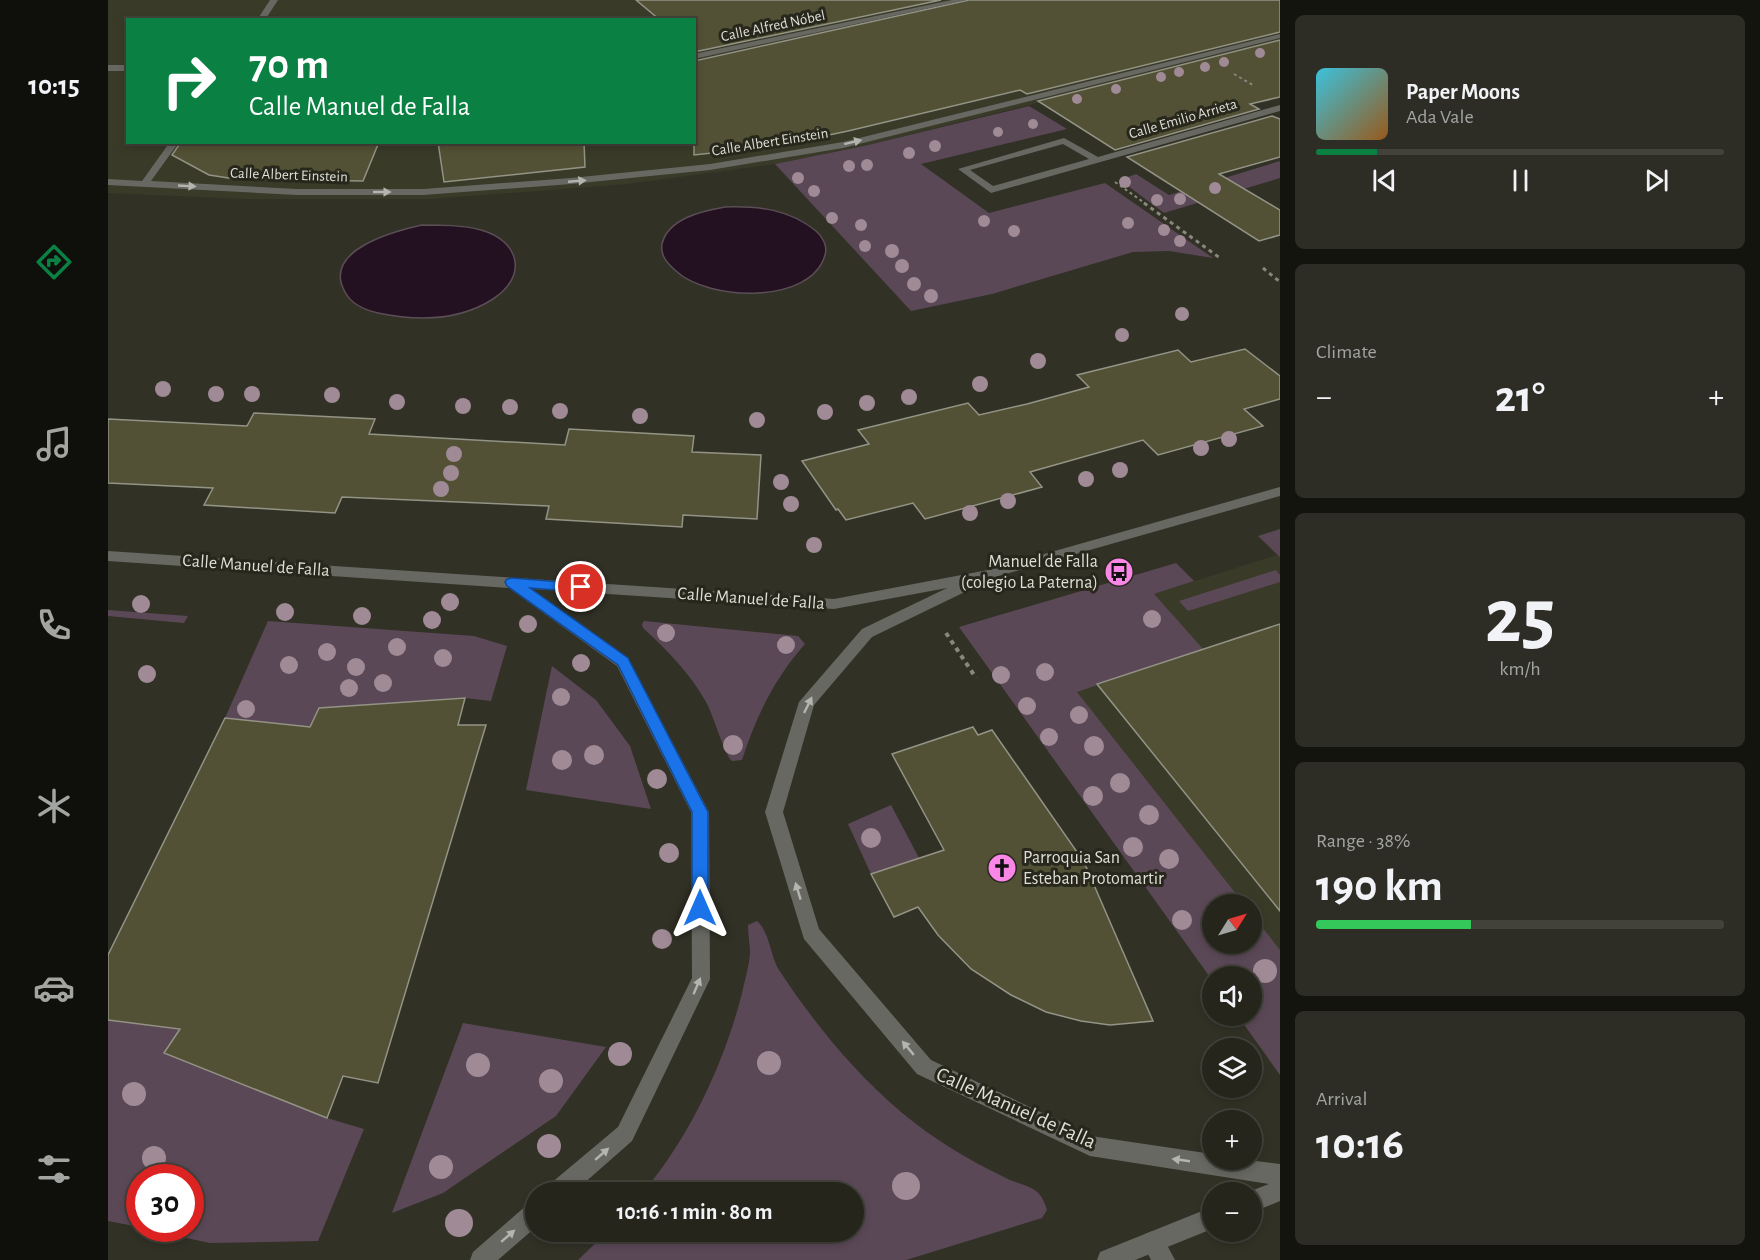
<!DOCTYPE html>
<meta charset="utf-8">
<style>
:root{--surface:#25251c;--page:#2d2d25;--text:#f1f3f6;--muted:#a3a5a3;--line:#42423b;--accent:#0b8043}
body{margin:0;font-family:"Alegreya Sans",sans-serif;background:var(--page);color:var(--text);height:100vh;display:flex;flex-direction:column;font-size:22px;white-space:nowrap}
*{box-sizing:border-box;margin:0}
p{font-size:20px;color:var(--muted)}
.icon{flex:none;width:33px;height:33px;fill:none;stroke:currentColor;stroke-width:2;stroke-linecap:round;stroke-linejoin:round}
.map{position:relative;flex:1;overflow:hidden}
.panel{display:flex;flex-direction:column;gap:15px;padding:15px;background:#14140f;width:480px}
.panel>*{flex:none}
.top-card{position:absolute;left:18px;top:18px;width:570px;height:126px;border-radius:0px;box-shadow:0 3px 9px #0003,0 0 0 2px var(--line);background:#0b8043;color:#fff;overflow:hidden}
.needle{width:39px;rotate:53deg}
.controls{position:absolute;left:1094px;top:894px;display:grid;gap:12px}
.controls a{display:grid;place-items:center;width:60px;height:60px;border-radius:50%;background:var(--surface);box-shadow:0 3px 9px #0003,0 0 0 2px var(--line);font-size:30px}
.speed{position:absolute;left:18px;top:1164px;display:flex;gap:12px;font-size:30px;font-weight:700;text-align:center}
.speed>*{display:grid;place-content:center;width:78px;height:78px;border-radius:50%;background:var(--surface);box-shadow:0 3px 9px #0003,0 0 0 2px var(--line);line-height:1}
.speed .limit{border:9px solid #d22;background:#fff;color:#111}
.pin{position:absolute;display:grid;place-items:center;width:51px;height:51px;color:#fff;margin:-26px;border:3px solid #fff;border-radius:50%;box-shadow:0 2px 6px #0007}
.me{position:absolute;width:66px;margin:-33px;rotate:0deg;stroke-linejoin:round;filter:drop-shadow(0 0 4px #0008)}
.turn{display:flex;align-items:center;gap:21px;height:126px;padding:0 24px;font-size:27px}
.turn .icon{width:78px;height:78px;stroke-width:2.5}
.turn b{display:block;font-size:42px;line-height:51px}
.big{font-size:45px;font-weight:600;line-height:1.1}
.panel .widget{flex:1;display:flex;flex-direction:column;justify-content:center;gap:9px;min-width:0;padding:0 21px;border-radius:9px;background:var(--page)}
.panel .dial{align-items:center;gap:0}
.dial b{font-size:78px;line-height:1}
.song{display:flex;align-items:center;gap:18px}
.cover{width:72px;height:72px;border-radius:9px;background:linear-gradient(135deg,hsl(190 70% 55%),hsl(30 70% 35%))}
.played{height:6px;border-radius:3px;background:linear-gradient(90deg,var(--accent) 15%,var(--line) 15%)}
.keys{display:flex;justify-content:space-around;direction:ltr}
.heat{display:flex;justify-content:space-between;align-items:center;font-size:33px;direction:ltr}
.charge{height:9px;border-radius:4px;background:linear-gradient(90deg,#34c759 38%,var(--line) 0)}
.trip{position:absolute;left:417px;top:1182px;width:339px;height:60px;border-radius:30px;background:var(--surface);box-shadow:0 3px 9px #0003,0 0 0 2px var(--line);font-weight:600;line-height:60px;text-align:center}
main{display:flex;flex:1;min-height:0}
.tabs{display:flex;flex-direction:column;width:108px;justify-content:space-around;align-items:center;background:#0f0f0b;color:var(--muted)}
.tabs .icon{width:42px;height:42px}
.tabs .current{color:var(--accent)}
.tabs b{font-size:27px;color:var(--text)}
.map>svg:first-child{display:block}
.built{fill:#3a3a28;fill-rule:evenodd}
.green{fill:#5b4857}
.water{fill:#231020;stroke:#5b4e57;stroke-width:1.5}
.building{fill:#525135;stroke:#939386;stroke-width:1.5}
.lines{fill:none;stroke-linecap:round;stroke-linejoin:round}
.path-far2{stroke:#88887f;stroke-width:2;stroke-dasharray:3 3;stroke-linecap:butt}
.path-far1{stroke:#88887f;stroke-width:3;stroke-dasharray:4 4;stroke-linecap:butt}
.path{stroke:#88887f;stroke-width:4;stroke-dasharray:4.5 4.5;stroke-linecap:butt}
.lane{fill:#686863;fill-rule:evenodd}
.street{fill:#686863;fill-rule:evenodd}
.tree{fill:#9f8a96}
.oneway{fill:#b5b5af}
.route{fill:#1a73e8;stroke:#114b97;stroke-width:1.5}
.labels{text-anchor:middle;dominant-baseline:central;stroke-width:6;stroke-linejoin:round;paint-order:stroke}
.far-street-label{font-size:15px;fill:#dfdfd8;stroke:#27271c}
.poi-label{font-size:18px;fill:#dfdfd8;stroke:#27271c;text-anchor:end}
.street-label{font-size:18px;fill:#dfdfd8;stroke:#27271c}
.near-street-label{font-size:21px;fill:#dfdfd8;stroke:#27271c}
</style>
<main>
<nav class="tabs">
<b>10:15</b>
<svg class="icon current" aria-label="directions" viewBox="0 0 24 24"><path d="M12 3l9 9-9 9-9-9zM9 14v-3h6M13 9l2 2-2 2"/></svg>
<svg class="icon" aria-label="music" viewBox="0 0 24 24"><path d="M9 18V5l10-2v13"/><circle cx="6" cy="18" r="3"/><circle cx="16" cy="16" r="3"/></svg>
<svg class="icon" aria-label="phone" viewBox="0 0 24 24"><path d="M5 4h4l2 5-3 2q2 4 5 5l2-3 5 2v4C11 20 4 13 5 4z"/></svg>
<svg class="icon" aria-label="climate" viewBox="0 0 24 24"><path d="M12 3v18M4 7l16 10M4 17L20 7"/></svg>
<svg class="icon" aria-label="car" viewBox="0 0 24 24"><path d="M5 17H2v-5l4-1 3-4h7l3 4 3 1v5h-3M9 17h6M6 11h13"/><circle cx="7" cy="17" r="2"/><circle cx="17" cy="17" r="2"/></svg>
<svg class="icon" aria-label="filters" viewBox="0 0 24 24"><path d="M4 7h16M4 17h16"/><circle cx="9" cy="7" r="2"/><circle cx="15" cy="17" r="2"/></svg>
</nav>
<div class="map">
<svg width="1172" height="1260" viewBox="0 0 1172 1260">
<rect width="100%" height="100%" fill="#313126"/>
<path class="built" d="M 0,0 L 1172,0 L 1172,43 L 756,146 L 667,164 L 520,184 L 323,199 L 137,199 L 0,193 ZM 20,20 L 586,20 L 586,142 L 20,142 Z
M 1172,529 L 1172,1029 L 1143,976 L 1143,904 L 1104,904 L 874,622 L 1026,574 L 1046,594 L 1169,555 L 1150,536 Z"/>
<path class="green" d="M 921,106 L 959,129 L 813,164 L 881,213 L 997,183 L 1105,258 L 1061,251 L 1025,252 L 884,294 L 803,311 L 667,164 L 756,146 Z
M 1172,161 L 1172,178 L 1056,213 L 1012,180 L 1028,174 L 1061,195 Z
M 1172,529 L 1172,557 L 1150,536 Z
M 1068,563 L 1086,581 L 1046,594 L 1095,649 L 969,692 L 1136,904 L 1104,904 L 1104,944 L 1143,944 L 1143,913 L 1172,950 L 1172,1075 L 1130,1016 L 1143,1016 L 1143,976 L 1104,976 L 1104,980 L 851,627 Z
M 1168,570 L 1172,575 L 1172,582 L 1080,611 L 1071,601 Z
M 0,610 L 80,616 L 76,623 L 0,616 Z
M 160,621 L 366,636 L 399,646 L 383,701 L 357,698 L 211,708 L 202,727 L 117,718 Z
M 536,621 L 690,636 L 697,644 C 666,679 648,717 634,760 L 624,761 C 617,756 605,714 598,702 C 582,673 559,650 535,628 L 534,624 Z
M 444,666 L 488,700 L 522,746 L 543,809 L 418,790 Z
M 783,805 L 811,858 L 763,874 L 740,824 Z
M 649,921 C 662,932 662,956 671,970 C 706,1023 745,1071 793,1112 C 824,1138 862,1161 898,1178 C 907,1183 920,1185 928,1191 C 934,1196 937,1203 939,1210 L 934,1218 L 798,1260 L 470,1260 L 499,1232 L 746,1232 L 746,1192 L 535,1192 C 581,1139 617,1061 634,993 C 637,980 641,966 642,953 C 642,944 640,935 640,925 Z
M 0,1020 L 72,1028 L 57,1053 L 219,1118 L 256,1129 L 210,1241 L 102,1243 L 36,1229 L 82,1228 L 82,1178 L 32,1178 L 31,1227 L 0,1221 Z
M 355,1023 L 498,1047 L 448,1116 L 335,1193 L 284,1213 Z"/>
<path class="water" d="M 617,207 C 651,206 681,209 708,231 C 714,236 720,246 717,255 C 703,305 600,301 568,271 C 560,264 552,256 554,244 C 560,218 595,211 617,207 Z
M 314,225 C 334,225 354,225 373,230 C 412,241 420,276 385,299 C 351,321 308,321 270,313 C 257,310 243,304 237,292 C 213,250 287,231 314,225 Z"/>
<path class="building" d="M 528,0 L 833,0 L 586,52 L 586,20 L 552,20 Z
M 861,0 L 1172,0 L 1172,32 L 919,94 L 912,90 L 740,131 L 668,146 L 586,155 L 586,61 Z
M 1172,40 L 1172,97 L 1142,104 L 1151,109 L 1007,150 L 930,101 Z
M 1164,116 L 1172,119 L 1172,157 L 1111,174 L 1172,210 L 1172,235 L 1151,241 L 1019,157 Z
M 73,142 L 271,142 L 255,181 L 127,179 L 101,175 L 64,155 Z
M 330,142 L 476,142 L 477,167 L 336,182 Z
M 1137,349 L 1172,376 L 1172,399 L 1136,409 L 1155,426 L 1050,455 L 1035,440 L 922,472 L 934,487 L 817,519 L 805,503 L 738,520 L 730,509 L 728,510 L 694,461 L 761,444 L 750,430 L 860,403 L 871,415 L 919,404 L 981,387 L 969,375 L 1070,350 L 1083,362 Z
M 146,413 L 267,419 L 261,434 L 457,445 L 461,429 L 586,436 L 584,452 L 653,455 L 649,519 L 575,515 L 574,527 L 438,519 L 441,506 L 234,497 L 227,513 L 96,505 L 105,488 L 0,483 L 0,419 L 139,426 Z
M 1172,624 L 1172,911 L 989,684 Z
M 357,698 L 350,725 L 378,725 L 270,1083 L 235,1076 L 219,1118 L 56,1053 L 72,1029 L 0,1020 L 0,955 L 117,718 L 202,727 L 211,708 Z
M 865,727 L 870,735 L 884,730 L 976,862 L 1045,1021 L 1002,1025 L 973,1021 L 938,1012 L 903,995 L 863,969 L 830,935 L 810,907 L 786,917 L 763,874 L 836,850 L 784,754 Z"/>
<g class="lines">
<path class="path-far2" d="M 1126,74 L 1145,85
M 1007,182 L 1038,204"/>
<path class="path-far1" d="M 1036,203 L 1112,258
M 1155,268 L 1172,282"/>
<path class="path" d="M 838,633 L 868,678"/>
<path class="lane" d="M 1045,1231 L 1053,1234 L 1067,1260 L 1043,1260 L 1034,1242 L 1037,1234 Z"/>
<path class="street" d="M 162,0 L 170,0 L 157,20 L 149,20 Z
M 844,0 L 859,0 L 586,59 L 586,54 Z
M 1172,34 L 1172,38 L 735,148 L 602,170 L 463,184 L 315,195 L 189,195 L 0,185 L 0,179 L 34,181 L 62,142 L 71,142 L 43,181 L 189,189 L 315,189 L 463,178 L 602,164 L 735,142 Z
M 0,65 L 20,65 L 20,71 L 0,71 Z
M 1172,105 L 1172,111 L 883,193 L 850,169 L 956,138 L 990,157 ZM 955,144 L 981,159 L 885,186 L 862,170 Z
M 1172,487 L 1172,496 L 866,583 L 865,588 L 764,637 L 706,705 L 675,812 L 711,929 L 823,1060 L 983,1136 L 1104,1154 L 1104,1160 L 1140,1160 L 1172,1164 L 1172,1201 L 1143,1213 L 1143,1192 L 1140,1192 L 1161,1184 L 982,1156 L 809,1074 L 696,939 L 657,812 L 691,702 L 754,629 L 839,588 L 726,609 L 424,589 L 520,658 L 601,812 L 602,979 L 524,1141 L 466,1192 L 439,1192 L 442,1184 L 510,1127 L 584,978 L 583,812 L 509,666 L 401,588 L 0,561 L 0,551 L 726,599 L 880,570 Z
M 428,1201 L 428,1227 L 390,1260 L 362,1260 L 365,1252 L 420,1204 Z
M 1104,1207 L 1104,1229 L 1027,1260 L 989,1260 L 992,1252 Z"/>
</g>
<g class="tree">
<circle cx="1152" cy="53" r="5"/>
<circle cx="1116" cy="62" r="5"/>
<circle cx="1097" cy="67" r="5"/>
<circle cx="1071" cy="72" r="5"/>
<circle cx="1053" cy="77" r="5"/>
<circle cx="1008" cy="89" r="5"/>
<circle cx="969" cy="99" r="5"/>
<circle cx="925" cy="124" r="5"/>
<circle cx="890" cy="132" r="5"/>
<circle cx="827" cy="146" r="6"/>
<circle cx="801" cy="153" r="6"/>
<circle cx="759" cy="165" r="6"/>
<circle cx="741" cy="166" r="6"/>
<circle cx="690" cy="178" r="6"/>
<circle cx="1017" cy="182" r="6"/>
<circle cx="1107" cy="188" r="6"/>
<circle cx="706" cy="191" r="6"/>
<circle cx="1072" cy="199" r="6"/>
<circle cx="1049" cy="200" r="6"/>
<circle cx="724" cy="218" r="6"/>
<circle cx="876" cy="221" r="6"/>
<circle cx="1020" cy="223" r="6"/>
<circle cx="753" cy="225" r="6"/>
<circle cx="1056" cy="230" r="6"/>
<circle cx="906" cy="231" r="6"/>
<circle cx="1072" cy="241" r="6"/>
<circle cx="757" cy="246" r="6"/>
<circle cx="784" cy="251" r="7"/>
<circle cx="794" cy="266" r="7"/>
<circle cx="806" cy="284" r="7"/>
<circle cx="823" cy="296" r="7"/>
<circle cx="1074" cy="314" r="7"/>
<circle cx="1014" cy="335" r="7"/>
<circle cx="930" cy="361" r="8"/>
<circle cx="872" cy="384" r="8"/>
<circle cx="55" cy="389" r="8"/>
<circle cx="108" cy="394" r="8"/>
<circle cx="144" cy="394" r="8"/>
<circle cx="224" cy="395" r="8"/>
<circle cx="801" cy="397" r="8"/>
<circle cx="289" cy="402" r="8"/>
<circle cx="759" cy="403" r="8"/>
<circle cx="355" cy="406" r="8"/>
<circle cx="402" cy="407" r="8"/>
<circle cx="452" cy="411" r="8"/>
<circle cx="717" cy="412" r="8"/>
<circle cx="532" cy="416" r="8"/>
<circle cx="649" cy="420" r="8"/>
<circle cx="1121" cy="439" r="8"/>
<circle cx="1093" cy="448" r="8"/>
<circle cx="346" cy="454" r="8"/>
<circle cx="1012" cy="470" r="8"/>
<circle cx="343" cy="473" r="8"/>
<circle cx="978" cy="479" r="8"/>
<circle cx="673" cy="482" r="8"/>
<circle cx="333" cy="489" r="8"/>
<circle cx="900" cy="501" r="8"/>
<circle cx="683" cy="504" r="8"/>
<circle cx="862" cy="513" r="8"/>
<circle cx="706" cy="545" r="8"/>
<circle cx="342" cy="602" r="9"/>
<circle cx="33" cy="604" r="9"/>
<circle cx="177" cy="612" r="9"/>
<circle cx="254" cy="616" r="9"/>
<circle cx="1044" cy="619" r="9"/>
<circle cx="324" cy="620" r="9"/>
<circle cx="420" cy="624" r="9"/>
<circle cx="558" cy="633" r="9"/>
<circle cx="678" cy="645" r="9"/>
<circle cx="289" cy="647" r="9"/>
<circle cx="219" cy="652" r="9"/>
<circle cx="335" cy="658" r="9"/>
<circle cx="473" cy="663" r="9"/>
<circle cx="181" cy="665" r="9"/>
<circle cx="248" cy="667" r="9"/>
<circle cx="937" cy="672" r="9"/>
<circle cx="39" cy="674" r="9"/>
<circle cx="893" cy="675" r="9"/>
<circle cx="275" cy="683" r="9"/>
<circle cx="241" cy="688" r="9"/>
<circle cx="453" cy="697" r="9"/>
<circle cx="919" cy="706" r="9"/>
<circle cx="138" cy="709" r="9"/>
<circle cx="971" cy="715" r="9"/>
<circle cx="941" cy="737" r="9"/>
<circle cx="625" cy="745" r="10"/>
<circle cx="986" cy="746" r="10"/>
<circle cx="486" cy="755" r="10"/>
<circle cx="454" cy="760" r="10"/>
<circle cx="549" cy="779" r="10"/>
<circle cx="1012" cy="783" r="10"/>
<circle cx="985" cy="796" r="10"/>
<circle cx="1041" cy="815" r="10"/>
<circle cx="763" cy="838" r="10"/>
<circle cx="1025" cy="847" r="10"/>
<circle cx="561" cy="853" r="10"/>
<circle cx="1061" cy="859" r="10"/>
<circle cx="1074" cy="920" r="10"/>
<circle cx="554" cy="939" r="10"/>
<circle cx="1157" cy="971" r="12"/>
<circle cx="512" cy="1054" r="12"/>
<circle cx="661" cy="1063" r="12"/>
<circle cx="370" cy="1065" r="12"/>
<circle cx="443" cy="1081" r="12"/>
<circle cx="26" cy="1094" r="12"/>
<circle cx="441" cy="1146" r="12"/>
<circle cx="46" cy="1158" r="12"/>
<circle cx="333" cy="1167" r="12"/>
<circle cx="798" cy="1186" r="14"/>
<circle cx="351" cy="1223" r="14"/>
</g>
<defs><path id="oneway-solid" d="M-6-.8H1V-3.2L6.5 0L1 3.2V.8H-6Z" transform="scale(1.5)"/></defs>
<g class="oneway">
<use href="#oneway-solid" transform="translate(745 142) rotate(-14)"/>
<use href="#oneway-solid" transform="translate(469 181) rotate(-5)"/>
<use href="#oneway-solid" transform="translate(79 186) rotate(3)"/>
<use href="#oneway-solid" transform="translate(274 192)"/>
<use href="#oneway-solid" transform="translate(700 705) rotate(-64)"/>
<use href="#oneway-solid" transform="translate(690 891) rotate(-107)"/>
<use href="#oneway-solid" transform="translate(589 986) rotate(-67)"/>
<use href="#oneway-solid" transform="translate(800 1048) rotate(-130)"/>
<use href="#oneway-solid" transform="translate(494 1154) rotate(-41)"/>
<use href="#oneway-solid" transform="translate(1073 1160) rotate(-172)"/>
<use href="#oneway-solid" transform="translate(400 1236) rotate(-41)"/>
</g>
<path class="route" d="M 404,578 L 478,584 L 480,587 L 478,590 L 473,592 L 422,588 L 520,658 L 522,662 L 600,812 L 600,908 L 598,913 L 592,915 L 586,913 L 584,908 L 584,812 L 510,665 L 399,586 L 397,582 L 399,579 Z"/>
<defs>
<g id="bus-disc" transform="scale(1.5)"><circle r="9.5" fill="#fa87e7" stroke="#27271c"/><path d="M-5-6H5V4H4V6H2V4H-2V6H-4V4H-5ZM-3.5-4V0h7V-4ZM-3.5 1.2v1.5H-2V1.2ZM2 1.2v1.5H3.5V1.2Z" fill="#111"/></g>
<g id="church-disc" transform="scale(1.5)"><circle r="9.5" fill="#fa87e7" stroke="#27271c"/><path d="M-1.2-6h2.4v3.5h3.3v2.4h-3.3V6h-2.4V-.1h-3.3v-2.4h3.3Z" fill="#111"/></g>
</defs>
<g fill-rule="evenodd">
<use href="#bus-disc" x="1011" y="572"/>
<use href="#church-disc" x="894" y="868"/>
</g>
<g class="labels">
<g class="far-street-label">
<text transform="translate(665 26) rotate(-12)">Calle Alfred Nóbel</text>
<text transform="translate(1075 119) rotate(-16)">Calle Emilio Arrieta</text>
<text transform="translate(662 142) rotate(-9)">Calle Albert Einstein</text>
<text transform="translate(181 175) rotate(2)">Calle Albert Einstein</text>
</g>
<g class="poi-label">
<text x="990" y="562">Manuel de Falla<tspan x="990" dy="21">(colegio La Paterna)</tspan></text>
<text x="915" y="858" text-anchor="start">Parroquia San<tspan x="915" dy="21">Esteban Protomartir</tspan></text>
</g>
<g class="street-label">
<text transform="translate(148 566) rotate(4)">Calle Manuel de Falla</text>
<text transform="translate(643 599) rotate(4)">Calle Manuel de Falla</text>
</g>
<g class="near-street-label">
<text transform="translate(908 1108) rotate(24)">Calle Manuel de Falla</text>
</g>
</g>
</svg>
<div class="controls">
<a><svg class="needle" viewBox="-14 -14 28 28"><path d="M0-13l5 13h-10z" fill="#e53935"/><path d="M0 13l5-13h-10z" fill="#a3a5a3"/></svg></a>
<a><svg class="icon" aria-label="sound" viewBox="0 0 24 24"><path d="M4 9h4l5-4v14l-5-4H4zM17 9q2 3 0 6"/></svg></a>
<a><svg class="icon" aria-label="layers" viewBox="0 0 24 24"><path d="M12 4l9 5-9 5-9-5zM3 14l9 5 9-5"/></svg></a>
<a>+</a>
<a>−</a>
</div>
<div class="speed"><div class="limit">30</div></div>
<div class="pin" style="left:473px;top:587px;background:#d93025"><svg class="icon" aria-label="arrive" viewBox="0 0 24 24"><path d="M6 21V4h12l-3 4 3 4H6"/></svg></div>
<svg class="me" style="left:592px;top:908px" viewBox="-20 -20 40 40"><path d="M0-17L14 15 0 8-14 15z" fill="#1a73e8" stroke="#fff" stroke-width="4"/></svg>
<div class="trip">10:16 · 1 min · 80 m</div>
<div class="top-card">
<div class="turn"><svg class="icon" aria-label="right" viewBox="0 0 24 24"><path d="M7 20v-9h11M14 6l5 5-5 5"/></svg><div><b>70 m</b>Calle Manuel de Falla</div></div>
</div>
</div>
<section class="panel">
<div class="widget">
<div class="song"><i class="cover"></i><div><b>Paper Moons</b><p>Ada Vale</p></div></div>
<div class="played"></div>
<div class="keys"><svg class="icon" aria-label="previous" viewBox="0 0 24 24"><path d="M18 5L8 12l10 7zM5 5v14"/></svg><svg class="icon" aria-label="pause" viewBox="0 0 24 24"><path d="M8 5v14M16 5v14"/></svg><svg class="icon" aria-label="next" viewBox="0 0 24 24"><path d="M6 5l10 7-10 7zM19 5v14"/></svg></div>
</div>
<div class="widget"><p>Climate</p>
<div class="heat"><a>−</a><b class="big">21°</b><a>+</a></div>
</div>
<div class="widget dial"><b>25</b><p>km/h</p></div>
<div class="widget"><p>Range · 38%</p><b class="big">190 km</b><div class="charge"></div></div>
<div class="widget"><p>Arrival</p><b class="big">10:16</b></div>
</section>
</main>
